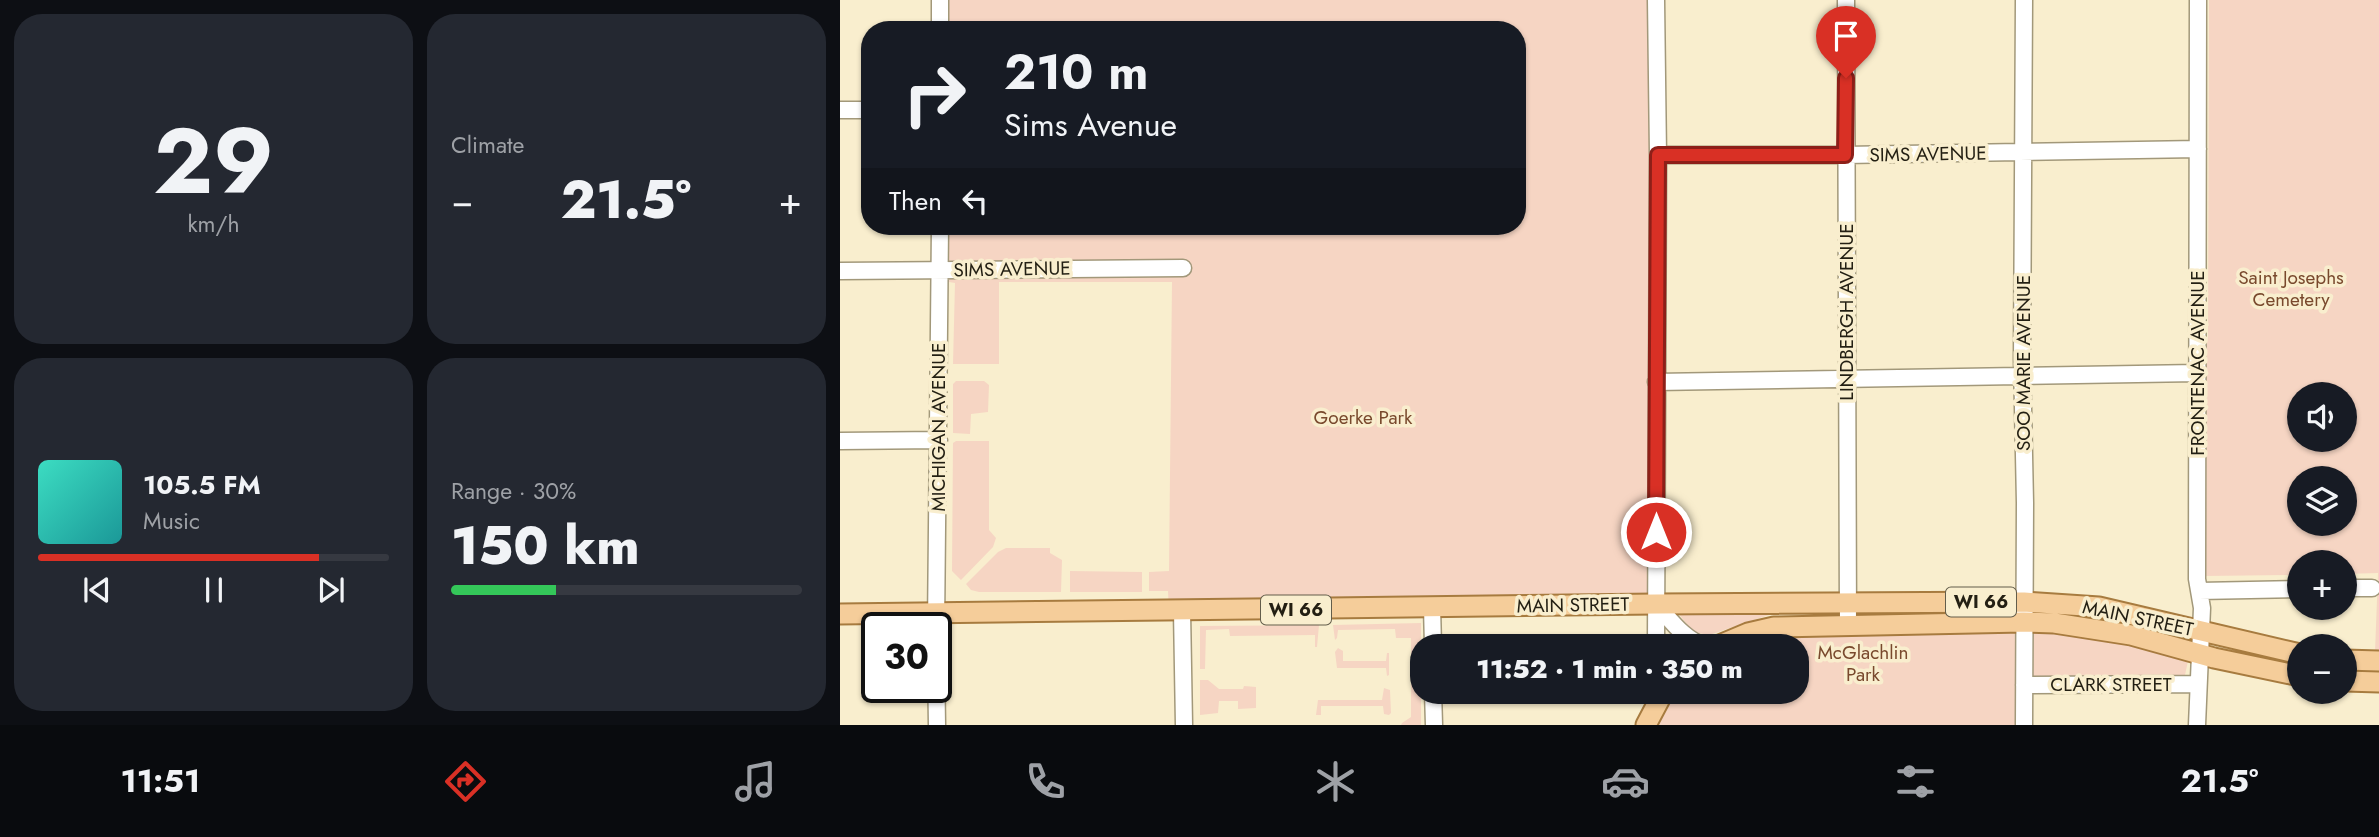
<!DOCTYPE html>
<meta charset="utf-8">
<style>
:root{--surface:#171b24;--page:#242831;--text:#f1f3f6;--muted:#9ea1a6;--line:#363941;--accent:#d93025}
body{margin:0;font-family:Jost,sans-serif;background:var(--page);color:var(--text);height:100vh;display:flex;flex-direction:column;font-size:26px;white-space:nowrap}
*{box-sizing:border-box;margin:0}
p{font-size:23px;color:var(--muted)}
.icon{flex:none;width:38px;height:38px;fill:none;stroke:currentColor;stroke-width:2;stroke-linecap:round;stroke-linejoin:round}
.map{position:relative;flex:1;overflow:hidden}
.details{display:flex;flex-direction:column;gap:14px;padding:14px;background:#0d0f14;width:840px}
.details>*{flex:none}
.banner{position:absolute;left:21px;top:21px;width:665px;height:214px;border-radius:28px;box-shadow:0 2px 5px #0004;background:#171b24;color:var(--text);overflow:hidden}
.tools{position:absolute;left:1447px;top:382px;display:grid;gap:14px}
.tools a{display:grid;place-items:center;width:70px;height:70px;border-radius:50%;background:var(--surface);box-shadow:0 2px 5px #0004;font-size:35px}
.speed{position:absolute;left:21px;top:612px;display:flex;gap:14px;font-size:35px;font-weight:700;text-align:center}
.speed>*{display:grid;place-content:center;width:91px;height:91px;border-radius:50%;background:var(--surface);box-shadow:0 2px 5px #0004;line-height:1}
.speed .limit{border:4px solid #111;border-radius:10px;background:#fff;color:#111}
.pin{position:absolute;display:grid;place-items:center;width:60px;height:60px;color:#fff;margin:-72px -30px;border-radius:50% 50% 50% 0;rotate:-45deg;box-shadow:0 0 7px #0007}
.pin .icon{rotate:45deg}
.me{position:absolute;width:77px;margin:-38px;rotate:0deg;stroke-linejoin:round;filter:drop-shadow(0 0 5px #0008)}
.turn{display:flex;align-items:center;gap:24px;height:147px;padding:0 28px;font-size:32px}
.turn .icon{width:91px;height:91px;stroke-width:2.5}
.turn b{display:block;font-size:49px;line-height:60px}
.then{display:flex;align-items:center;height:66px;padding:0 28px;background:#0003;gap:14px;font-size:26px}
.big{font-size:52px;font-weight:800;line-height:1.1}
.details .widget{flex:1;display:flex;flex-direction:column;justify-content:center;gap:10px;min-width:0;padding:0 24px;border-radius:28px;background:var(--page)}
.details .dial{align-items:center;gap:0}
.dial b{font-size:91px;line-height:1}
.song{display:flex;align-items:center;gap:21px}
.cover{width:84px;height:84px;border-radius:10px;background:linear-gradient(135deg,hsl(170 70% 55%),hsl(180 70% 35%))}
.played{height:7px;border-radius:4px;background:linear-gradient(90deg,var(--accent) 80%,var(--line) 80%)}
.keys{display:flex;justify-content:space-around;direction:ltr}
.heat{display:flex;justify-content:space-between;align-items:center;font-size:38px;direction:ltr}
.charge{height:10px;border-radius:5px;background:linear-gradient(90deg,#34c759 30%,var(--line) 0)}
.details .tiles{flex:1;display:grid;gap:14px;grid-template-columns:repeat(2,1fr)}
.trip{position:absolute;left:570px;top:634px;width:399px;height:70px;border-radius:28px;background:var(--surface);box-shadow:0 2px 5px #0004;font-weight:800;line-height:70px;text-align:center}
.dock{display:flex;height:112px;justify-content:space-around;align-items:center;background:#090b0e;color:var(--muted)}
.dock .icon{width:49px;height:49px}
.dock .active{color:var(--accent)}
.dock b{font-size:32px;color:var(--text)}
main{display:flex;flex:1;min-height:0}
.map>svg:first-child{display:block}
.green{fill:#f6d5c3;fill-rule:evenodd}
.lines{fill:none;stroke-linecap:round;stroke-linejoin:round}
.minor-casing{stroke:#a2987a;stroke-width:19}
.major-casing{stroke:#a77b3f;stroke-width:23}
.minor{stroke:#fff;stroke-width:16}
.major{stroke:#f5cd9a;stroke-width:19}
.route-casing{stroke:#8d1f18;stroke-width:18}
.route{stroke:#d93025;stroke-width:12}
.labels{text-anchor:middle;dominant-baseline:central;stroke-width:7;stroke-linejoin:round;paint-order:stroke}
.shield{fill:#f9eece;stroke:#635d4b;stroke-width:2}
.shield-label{font-size:18px;font-weight:bold;fill:#231f13}
.street-label{font-size:19px;fill:#231f13;stroke:#f9eece}
.park-label{font-size:19px;fill:#79492d;stroke:#f9eece}
</style>
<main>
<section class="details">
<div class="tiles">
<div class="widget dial"><b>29</b><p>km/h</p></div>
<div class="widget"><p>Climate</p>
<div class="heat"><a>−</a><b class="big">21.5°</b><a>+</a></div>
</div>
<div class="widget">
<div class="song"><i class="cover"></i><div><b>105.5 FM</b><p>Music</p></div></div>
<div class="played"></div>
<div class="keys"><svg class="icon" aria-label="previous" viewBox="0 0 24 24"><path d="M18 5L8 12l10 7zM5 5v14"/></svg><svg class="icon" aria-label="pause" viewBox="0 0 24 24"><path d="M8 5v14M16 5v14"/></svg><svg class="icon" aria-label="next" viewBox="0 0 24 24"><path d="M6 5l10 7-10 7zM19 5v14"/></svg></div>
</div>
<div class="widget"><p>Range · 30%</p><b class="big">150 km</b><div class="charge"></div></div>
</div>
</section>
<div class="map">
<svg width="1539" height="725" viewBox="0 0 1539 725">
<rect width="100%" height="100%" fill="#f9eece"/>
<path class="green" d="M 108,0 L 816,0 L 816,604 L 329,610 L 328,591 L 309,591 L 309,572 L 329,571 L 332,282 L 159,282 L 159,364 L 113,364 L 115,283 L 109,282 L 109,226 L 677,226 L 677,30 L 108,30 Z
M 1369,0 L 1539,0 L 1539,652 L 1535,652 L 1538,573 L 1505,574 L 1505,562 L 1460,562 L 1459,575 L 1363,576 L 1362,377 L 1368,336 ZM 1460,394 L 1505,394 L 1505,439 L 1460,439 ZM 1460,478 L 1505,478 L 1505,523 L 1460,523 Z
M 116,381 L 144,381 L 149,385 L 148,412 L 131,414 L 130,434 L 113,433 L 113,384 Z
M 116,441 L 149,441 L 149,530 L 156,538 L 153,547 L 121,580 L 112,571 L 113,443 Z
M 166,548 L 210,548 L 210,553 L 222,560 L 221,592 L 139,592 L 131,590 L 126,584 L 158,552 Z
M 230,571 L 302,572 L 302,592 L 230,592 Z
M 950,611 L 932,614 L 869,635 L 853,632 L 838,613 Z
M 581,623 L 581,725 L 561,725 L 562,723 L 571,717 L 571,638 L 556,638 L 555,629 L 498,630 L 497,638 L 495,640 L 493,625 Z
M 479,625 L 477,647 L 475,647 L 475,635 L 390,636 L 389,629 L 366,630 L 365,669 L 360,669 L 360,626 Z
M 1208,632 L 1283,642 L 1344,657 L 1348,661 L 1345,675 L 1196,677 L 1184,692 L 1184,725 L 808,725 L 835,691 L 957,691 L 957,646 L 893,646 L 932,635 Z
M 498,648 L 503,651 L 503,661 L 546,661 L 547,653 L 549,653 L 549,675 L 547,676 L 546,668 L 497,668 L 495,652 Z
M 360,680 L 368,680 L 379,689 L 403,689 L 404,686 L 416,687 L 416,708 L 398,709 L 398,701 L 379,701 L 378,713 L 360,715 Z
M 544,688 L 550,690 L 551,713 L 549,715 L 544,714 L 543,706 L 481,706 L 481,715 L 476,715 L 478,700 L 542,700 Z"/>
<g class="lines">
<g class="minor-casing">
<path id="minor" d="M 1006,0 L 1008,624
M 100,30 L 100,0
M 0,110 L 30,110
M 818,155 L 1005,155 L 1358,149
M 0,271 L 343,268
M 816,382 L 1357,373
M 0,441 L 99,440
M 1505,588 L 1532,588
M 1359,591 L 1460,589
M 816,604 C 830,619 844,640 865,646
M 592,607 L 593,646
M 342,611 L 344,725
M 96,628 L 100,226
M 816,646 L 818,155 L 816,0
M 96,659 L 97,725
M 1184,685 L 1357,684
M 593,691 L 594,725
M 1184,725 L 1185,503 L 1182,360 L 1184,0
M 1357,725 L 1362,608 L 1357,579 L 1358,0"/>
</g>
<g class="major-casing">
<path id="major" d="M 0,614 L 816,604 L 1184,602 L 1259,607 L 1460,654
M 877,646 L 908,633 L 934,627 L 1183,622 L 1214,623 L 1291,635 L 1374,658 L 1460,676
M 1505,660 L 1539,661
M 1505,681 L 1539,682
M 806,725 L 824,691"/>
</g>
<use href="#minor" class="minor"/>
<use href="#major" class="major"/>
</g>
<g class="lines">
<g class="route-casing">
<path id="route" d="M 816,532 L 818,155 L 1005,155 L 1006,78"/>
</g>
<use href="#route" class="route"/>
</g>
<g class="labels">
<g class="shield">
<rect x="1106" y="587.5" width="70" height="29" rx="5"/>
<rect x="421" y="595.5" width="70" height="29" rx="5"/>
</g>
<g class="shield-label">
<text x="1141" y="602">WI 66</text>
<text x="456" y="610">WI 66</text>
</g>
<g class="street-label">
<text transform="translate(1088 154) rotate(-1)">SIMS AVENUE</text>
<text transform="translate(172 269) rotate(-1)">SIMS AVENUE</text>
<text transform="translate(1006 312) rotate(-90)">LINDBERGH AVENUE</text>
<text transform="translate(1183 363) rotate(-90)">SOO MARIE AVENUE</text>
<text transform="translate(1357 363) rotate(-90)">FRONTENAC AVENUE</text>
<text transform="translate(98 427) rotate(-90)">MICHIGAN AVENUE</text>
<text transform="translate(733 605) rotate(-1)">MAIN STREET</text>
<text transform="translate(1298 618) rotate(12)">MAIN STREET</text>
<text x="1271" y="684">CLARK STREET</text>
</g>
<g class="park-label">
<text x="1451" y="277">Saint Josephs<tspan x="1451" dy="22">Cemetery</tspan></text>
<text x="523" y="417">Goerke Park</text>
<text x="1023" y="652">McGlachlin<tspan x="1023" dy="22">Park</tspan></text>
</g>
</g>
</svg>
<div class="tools">
<a><svg class="icon" aria-label="sound" viewBox="0 0 24 24"><path d="M4 9h4l5-4v14l-5-4H4zM17 9q2 3 0 6"/></svg></a>
<a><svg class="icon" aria-label="layers" viewBox="0 0 24 24"><path d="M12 4l9 5-9 5-9-5zM3 14l9 5 9-5"/></svg></a>
<a>+</a>
<a>−</a>
</div>
<div class="speed"><div class="limit">30</div></div>
<div class="pin" style="left:1006px;top:78px;background:#d93025"><svg class="icon" aria-label="arrive" viewBox="0 0 24 24"><path d="M6 21V4h12l-3 4 3 4H6"/></svg></div>
<svg class="me" style="left:816px;top:532px" viewBox="-20 -20 40 40"><circle r="17" fill="#d93025" stroke="#fff" stroke-width="3"/><path d="M0-11L8 9 0 5-8 9z" fill="#fff"/></svg>
<div class="trip">11:52 · 1 min · 350 m</div>
<div class="banner">
<div class="turn"><svg class="icon" aria-label="right" viewBox="0 0 24 24"><path d="M7 20v-9h11M14 6l5 5-5 5"/></svg><div><b>210 m</b>Sims Avenue</div></div>
<div class="then">Then<svg class="icon" aria-label="left" viewBox="0 0 24 24"><path d="M17 20v-9H6M10 6l-5 5 5 5"/></svg></div>
</div>
</div>
</main>
<nav class="dock">
<b>11:51</b>
<svg class="icon active" aria-label="directions" viewBox="0 0 24 24"><path d="M12 3l9 9-9 9-9-9zM9 14v-3h6M13 9l2 2-2 2"/></svg>
<svg class="icon" aria-label="music" viewBox="0 0 24 24"><path d="M9 18V5l10-2v13"/><circle cx="6" cy="18" r="3"/><circle cx="16" cy="16" r="3"/></svg>
<svg class="icon" aria-label="phone" viewBox="0 0 24 24"><path d="M5 4h4l2 5-3 2q2 4 5 5l2-3 5 2v4C11 20 4 13 5 4z"/></svg>
<svg class="icon" aria-label="climate" viewBox="0 0 24 24"><path d="M12 3v18M4 7l16 10M4 17L20 7"/></svg>
<svg class="icon" aria-label="car" viewBox="0 0 24 24"><path d="M5 17H2v-5l4-1 3-4h7l3 4 3 1v5h-3M9 17h6M6 11h13"/><circle cx="7" cy="17" r="2"/><circle cx="17" cy="17" r="2"/></svg>
<svg class="icon" aria-label="filters" viewBox="0 0 24 24"><path d="M4 7h16M4 17h16"/><circle cx="9" cy="7" r="2"/><circle cx="15" cy="17" r="2"/></svg>
<b>21.5°</b>
</nav>
